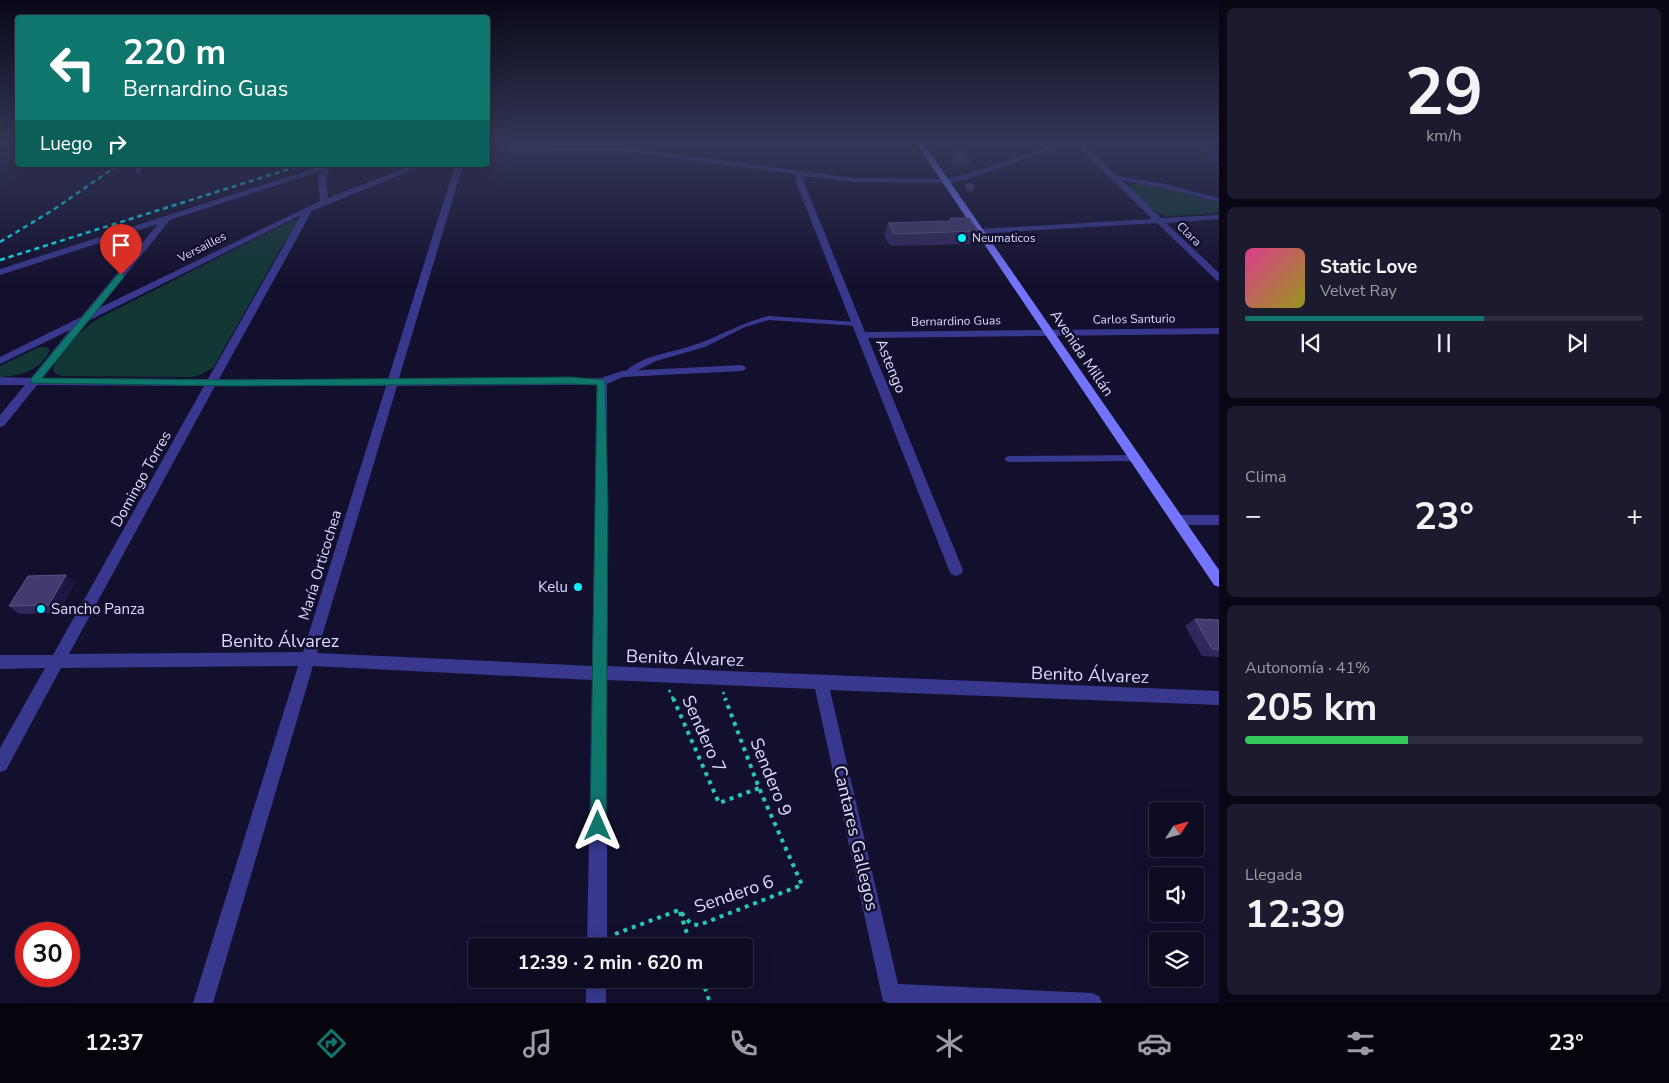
<!DOCTYPE html>
<html lang="es">
<meta charset="utf-8">
<style>
:root{--surface:#0e0c22;--page:#1c1a2f;--text:#f1f3f6;--muted:#9b9ba5;--line:#2e2c40;--accent:#0f766e}
body{margin:0;font-family:"Nunito Sans",sans-serif;background:var(--page);color:var(--text);height:100vh;display:flex;flex-direction:column;font-size:19px;white-space:nowrap}
*{box-sizing:border-box;margin:0}
p{font-size:16px;color:var(--muted)}
.icon{flex:none;width:28px;height:28px;fill:none;stroke:currentColor;stroke-width:2;stroke-linecap:round;stroke-linejoin:round}
.map{position:relative;flex:1;overflow:hidden}
.sheet{display:flex;flex-direction:column;gap:8px;padding:8px;background:#080713;width:450px}
.sheet>*{flex:none}
.banner{position:absolute;left:15px;top:15px;width:475px;height:152px;border-radius:5px;box-shadow:0 5px 20px #0002,0 0 0 1px var(--line);background:#0f766e;color:#fff;overflow:hidden}
.needle{width:32px;rotate:54deg}
.tools{position:absolute;left:1149px;top:802px;display:grid;gap:10px}
.tools a{display:grid;place-items:center;width:55px;height:55px;border-radius:5px;background:var(--surface);box-shadow:0 5px 20px #0002,0 0 0 1px var(--line);font-size:25px}
.speed{position:absolute;left:15px;top:922px;display:flex;gap:10px;font-size:25px;font-weight:700;text-align:center}
.speed>*{display:grid;place-content:center;width:65px;height:65px;border-radius:50%;background:var(--surface);box-shadow:0 5px 20px #0002,0 0 0 1px var(--line);line-height:1}
.speed .limit{border:8px solid #d22;background:#fff;color:#111}
.pin{position:absolute;display:grid;place-items:center;width:42px;height:42px;color:#fff;margin:-51px -21px;border-radius:50% 50% 50% 0;rotate:-45deg;box-shadow:0 0 5px #0007}
.pin .icon{rotate:45deg}
.me{position:absolute;width:55px;margin:-28px;rotate:0deg;stroke-linejoin:round;filter:drop-shadow(0 0 4px #0008)}
.turn{display:flex;align-items:center;gap:18px;height:105px;padding:0 25px;font-size:22px}
.turn .icon{width:65px;height:65px;stroke-width:2.5}
.turn b{display:block;font-size:35px;line-height:42px}
.then{display:flex;align-items:center;height:48px;padding:0 25px;background:#0003;gap:10px;font-size:19px}
.big{font-size:38px;font-weight:700;line-height:1.1}
.sheet .widget{flex:1;display:flex;flex-direction:column;justify-content:center;gap:8px;min-width:0;padding:0 18px;border-radius:8px;background:var(--page)}
.sheet .dial{align-items:center;gap:0}
.dial b{font-size:65px;line-height:1}
.song{display:flex;align-items:center;gap:15px}
.cover{width:60px;height:60px;border-radius:8px;background:linear-gradient(135deg,hsl(330 70% 55%),hsl(60 70% 35%))}
.played{height:5px;border-radius:2px;background:linear-gradient(90deg,var(--accent) 60%,var(--line) 60%)}
.keys{display:flex;justify-content:space-around;direction:ltr}
.heat{display:flex;justify-content:space-between;align-items:center;font-size:28px;direction:ltr}
.charge{height:8px;border-radius:4px;background:linear-gradient(90deg,#34c759 41%,var(--line) 0)}
.trip{position:absolute;left:468px;top:938px;width:285px;height:50px;border-radius:5px;background:var(--surface);box-shadow:0 5px 20px #0002,0 0 0 1px var(--line);font-weight:700;line-height:50px;text-align:center}
.menu{display:flex;height:80px;justify-content:space-around;align-items:center;background:#06050e;color:var(--muted)}
.menu .icon{width:35px;height:35px}
.menu .selected{color:var(--accent)}
.menu b{font-size:22px;color:var(--text)}
main{display:flex;flex:1;min-height:0}
.map>svg:first-child{display:block}
.green{fill:#123835}
.lines{fill:none;stroke-linecap:round;stroke-linejoin:round}
.path-far1{stroke:#28c7b6;stroke-width:2.5;stroke-dasharray:2.5 4.5;stroke-linecap:butt}
.path{stroke:#28c7b6;stroke-width:4;stroke-dasharray:4 5;stroke-linecap:butt}
.service{fill:#38388f;fill-rule:evenodd}
.minor{fill:#38388f;fill-rule:evenodd}
.secondary{fill:#7375ff;fill-rule:evenodd}
.rail{stroke:#08f1ff;stroke-width:2.5;stroke-dasharray:5 4;stroke-linecap:butt}
.wall{fill:#30285c}
.shaded-wall{fill:#1d1642}
.building{fill:#433b6e;stroke:#5b5484}
.route{fill:#0f766e;stroke:#0a4d48}
.poi-dot{fill:#08f1ff;stroke:#13102d;stroke-width:2}
.labels{text-anchor:middle;dominant-baseline:central;stroke-width:5;stroke-linejoin:round;paint-order:stroke}
.far-street-label{font-size:12px;fill:#dedcff;stroke:#13102d}
.far-poi-label{font-size:12px;fill:#dedcff;stroke:#13102d;text-anchor:start}
.street-label{font-size:15px;fill:#dedcff;stroke:#13102d}
.poi-label{font-size:15px;fill:#dedcff;stroke:#13102d;text-anchor:end}
.near-street-label{font-size:18px;fill:#dedcff;stroke:#13102d}
</style>
<main>
<div class="map">
<svg width="1219" height="1003" viewBox="0 0 1219 1003">
<rect width="100%" height="100%" fill="#13102d"/>
<path class="green" d="M 1139,183 L 1172,189 L 1219,202 L 1219,213 L 1169,216 C 1152,214 1142,200 1130,188 L 1131,185 Z
M 293,220 L 298,220 L 298,222 L 281,248 L 213,368 L 200,375 L 191,377 L 62,376 L 55,373 L 53,369 C 59,351 83,328 99,318 Z
M 39,347 L 47,347 L 50,350 C 41,370 21,376 0,377 L 0,366 Z"/>
<g class="lines">
<path class="path-far1" d="M 669,690 L 673,699
M 723,692 L 726,699"/>
<path class="path" d="M 673,698 L 719,803 L 759,788
M 680,912 L 691,946
M 615,934 L 679,910 L 691,924 L 699,925 L 802,885 L 759,788 L 725,698
M 702,979 L 710,1003"/>
<path class="service" d="M 136,165 L 142,165 L 140,174 L 135,173 Z
M 769,316 L 857,322 L 860,324 L 857,326 L 769,320 L 745,327 L 705,347 L 656,361 L 638,370 L 630,376 L 624,376 L 623,374 C 641,354 674,353 697,344 C 722,335 743,322 769,316 Z
M 1136,455 L 1140,458 L 1136,461 L 1008,462 L 1004,459 L 1008,456 Z"/>
<path class="minor" d="M 1059,143 L 1070,143 L 968,179 L 945,183 L 854,182 L 803,176 L 805,185 L 865,332 L 1219,328 L 1219,334 L 868,338 L 963,570 L 961,574 L 956,576 L 951,574 L 949,570 L 797,185 L 795,174 L 621,151 L 488,150 L 488,146 L 621,147 L 854,178 L 945,179 L 963,175 Z
M 1075,143 L 1083,143 L 1117,176 L 1160,183 L 1219,198 L 1219,202 L 1160,187 L 1123,181 L 1161,218 L 1219,215 L 1219,219 L 1166,223 L 1219,273 L 1219,281 L 1216,280 L 1157,223 L 977,234 L 977,230 L 980,229 L 1152,219 Z
M 1193,143 L 1201,143 L 1219,157 L 1219,163 Z
M 325,165 L 337,165 L 329,169 L 326,179 L 328,198 L 413,165 L 424,165 L 312,211 L 219,379 L 388,379 L 455,165 L 463,165 L 399,378 L 601,378 L 622,371 L 742,365 L 747,368 L 742,371 L 623,377 L 607,384 L 607,666 L 1219,691 L 1219,705 L 830,690 L 898,984 L 1092,993 L 1099,996 L 1102,1003 L 888,1003 L 883,1001 L 815,689 L 607,680 L 607,946 L 587,946 L 592,680 L 313,666 L 213,1003 L 193,1003 L 298,666 L 61,668 L 6,770 L 0,772 L 0,748 L 45,668 L 0,669 L 0,655 L 53,655 L 204,386 L 37,385 L 4,426 L 0,427 L 0,415 L 25,385 L 0,385 L 0,377 L 31,378 L 70,330 L 0,364 L 0,357 L 81,317 L 158,224 L 0,275 L 0,269 ZM 321,171 L 318,179 L 320,201 L 99,308 L 170,220 ZM 301,215 L 208,379 L 43,378 L 88,321 ZM 571,385 L 597,385 L 592,666 L 317,653 L 397,386 ZM 215,386 L 386,386 L 303,652 L 69,654 Z
M 1178,515 L 1219,515 L 1219,525 L 1178,525 L 1173,524 L 1172,520 L 1173,516 Z
M 586,979 L 606,979 L 606,1003 L 586,1003 Z"/>
<path class="secondary" d="M 916,143 L 923,143 L 1219,570 L 1219,587 L 1214,585 Z"/>
<path class="rail" d="M 0,242 L 53,210 L 118,165
M 0,260 L 302,165"/>
</g>
<path class="wall" d="M 956,149 L 970,160 L 967,167 L 955,167 L 952,163 L 954,158 L 953,157 Z
M 966,184 L 975,188 L 973,192 L 967,192 L 964,188 Z
M 951,218 L 979,231 L 974,244 L 890,246 L 884,236 L 888,223 L 949,221 Z
M 66,575 L 75,582 L 59,613 L 19,614 L 9,606 Z
M 1195,619 L 1219,620 L 1219,657 L 1202,656 L 1185,626 Z"/>
<path class="shaded-wall" d="M 66,575 L 75,582 L 59,613 L 49,605 Z"/>
<path class="building" d="M 956,149 L 962,149 L 970,160 L 958,160 L 955,155 L 961,155 Z
M 966,184 L 972,184 L 975,188 L 968,188 Z
M 951,218 L 969,218 L 979,231 L 894,234 L 888,223 L 950,221 Z
M 66,575 L 49,605 L 9,606 L 28,576 Z
M 1195,619 L 1219,620 L 1219,650 L 1212,649 Z"/>
<linearGradient id="sky" x2="0" y2="1"><stop stop-color="#0a0919"/><stop offset="0.5" stop-color="#333757"/><stop offset="1" stop-color="#333757" stop-opacity="0"/></linearGradient>
<rect width="1219" height="284" fill="url(#sky)"/>
<path class="route" d="M 121,273 L 124,274 L 124,277 L 42,378 L 231,380 L 571,377 L 605,380 L 608,505 L 606,826 L 603,832 L 598,834 L 592,832 L 590,826 L 597,385 L 571,384 L 231,386 L 31,383 L 31,379 L 118,274 Z"/>
<g class="poi-dot">
<circle cx="962" cy="238" r="5"/>
<circle cx="578" cy="587" r="5"/>
<circle cx="41" cy="609" r="5"/>
</g>
<g class="labels">
<g class="far-street-label">
<text transform="translate(1189 234) rotate(44)">Clara</text>
<text transform="translate(202 247) rotate(-27)">Versailles</text>
<text transform="translate(1134 319) rotate(-1)">Carlos Santurio</text>
<text transform="translate(956 321) rotate(-1)">Bernardino Guas</text>
</g>
<g class="far-poi-label">
<text x="972" y="238">Neumaticos</text>
</g>
<g class="street-label">
<text transform="translate(1082 353) rotate(56)">Avenida Millán</text>
<text transform="translate(891 366) rotate(68)">Astengo</text>
<text transform="translate(141 479) rotate(-61)">Domingo Torres</text>
<text transform="translate(320 565) rotate(-73)">María Orticochea</text>
</g>
<g class="poi-label">
<text x="568" y="587">Kelu</text>
<text x="51" y="609" text-anchor="start">Sancho Panza</text>
</g>
<g class="near-street-label">
<text x="280" y="641">Benito Álvarez</text>
<text transform="translate(685 658) rotate(2)">Benito Álvarez</text>
<text transform="translate(1090 675) rotate(2)">Benito Álvarez</text>
<text transform="translate(704 734) rotate(66)">Sendero 7</text>
<text transform="translate(771 777) rotate(68)">Sendero 9</text>
<text transform="translate(856 838) rotate(77)">Cantares Gallegos</text>
<text transform="translate(734 894) rotate(-19)">Sendero 6</text>
</g>
</g>
</svg>
<div class="tools">
<a><svg class="needle" viewBox="-14 -14 28 28"><path d="M0-13l5 13h-10z" fill="#e53935"/><path d="M0 13l5-13h-10z" fill="#9b9ba5"/></svg></a>
<a><svg class="icon" aria-label="sound" viewBox="0 0 24 24"><path d="M4 9h4l5-4v14l-5-4H4zM17 9q2 3 0 6"/></svg></a>
<a><svg class="icon" aria-label="layers" viewBox="0 0 24 24"><path d="M12 4l9 5-9 5-9-5zM3 14l9 5 9-5"/></svg></a>
</div>
<div class="speed"><div class="limit">30</div></div>
<div class="pin" style="left:121px;top:275px;background:#d93025"><svg class="icon" aria-label="arrive" viewBox="0 0 24 24"><path d="M6 21V4h12l-3 4 3 4H6"/></svg></div>
<svg class="me" style="left:598px;top:826px" viewBox="-20 -20 40 40"><path d="M0-17L14 15 0 8-14 15z" fill="#0f766e" stroke="#fff" stroke-width="4"/></svg>
<div class="trip">12:39 · 2 min · 620 m</div>
<div class="banner">
<div class="turn"><svg class="icon" aria-label="left" viewBox="0 0 24 24"><path d="M17 20v-9H6M10 6l-5 5 5 5"/></svg><div><b>220 m</b>Bernardino Guas</div></div>
<div class="then">Luego<svg class="icon" aria-label="right" viewBox="0 0 24 24"><path d="M7 20v-9h11M14 6l5 5-5 5"/></svg></div>
</div>
</div>
<section class="sheet">
<div class="widget dial"><b>29</b><p>km/h</p></div>
<div class="widget">
<div class="song"><i class="cover"></i><div><b>Static Love</b><p>Velvet Ray</p></div></div>
<div class="played"></div>
<div class="keys"><svg class="icon" aria-label="previous" viewBox="0 0 24 24"><path d="M18 5L8 12l10 7zM5 5v14"/></svg><svg class="icon" aria-label="pause" viewBox="0 0 24 24"><path d="M8 5v14M16 5v14"/></svg><svg class="icon" aria-label="next" viewBox="0 0 24 24"><path d="M6 5l10 7-10 7zM19 5v14"/></svg></div>
</div>
<div class="widget"><p>Clima</p>
<div class="heat"><a>−</a><b class="big">23°</b><a>+</a></div>
</div>
<div class="widget"><p>Autonomía · 41%</p><b class="big">205 km</b><div class="charge"></div></div>
<div class="widget"><p>Llegada</p><b class="big">12:39</b></div>
</section>
</main>
<nav class="menu">
<b>12:37</b>
<svg class="icon selected" aria-label="directions" viewBox="0 0 24 24"><path d="M12 3l9 9-9 9-9-9zM9 14v-3h6M13 9l2 2-2 2"/></svg>
<svg class="icon" aria-label="music" viewBox="0 0 24 24"><path d="M9 18V5l10-2v13"/><circle cx="6" cy="18" r="3"/><circle cx="16" cy="16" r="3"/></svg>
<svg class="icon" aria-label="phone" viewBox="0 0 24 24"><path d="M5 4h4l2 5-3 2q2 4 5 5l2-3 5 2v4C11 20 4 13 5 4z"/></svg>
<svg class="icon" aria-label="climate" viewBox="0 0 24 24"><path d="M12 3v18M4 7l16 10M4 17L20 7"/></svg>
<svg class="icon" aria-label="car" viewBox="0 0 24 24"><path d="M5 17H2v-5l4-1 3-4h7l3 4 3 1v5h-3M9 17h6M6 11h13"/><circle cx="7" cy="17" r="2"/><circle cx="17" cy="17" r="2"/></svg>
<svg class="icon" aria-label="filters" viewBox="0 0 24 24"><path d="M4 7h16M4 17h16"/><circle cx="9" cy="7" r="2"/><circle cx="15" cy="17" r="2"/></svg>
<b>23°</b>
</nav>
